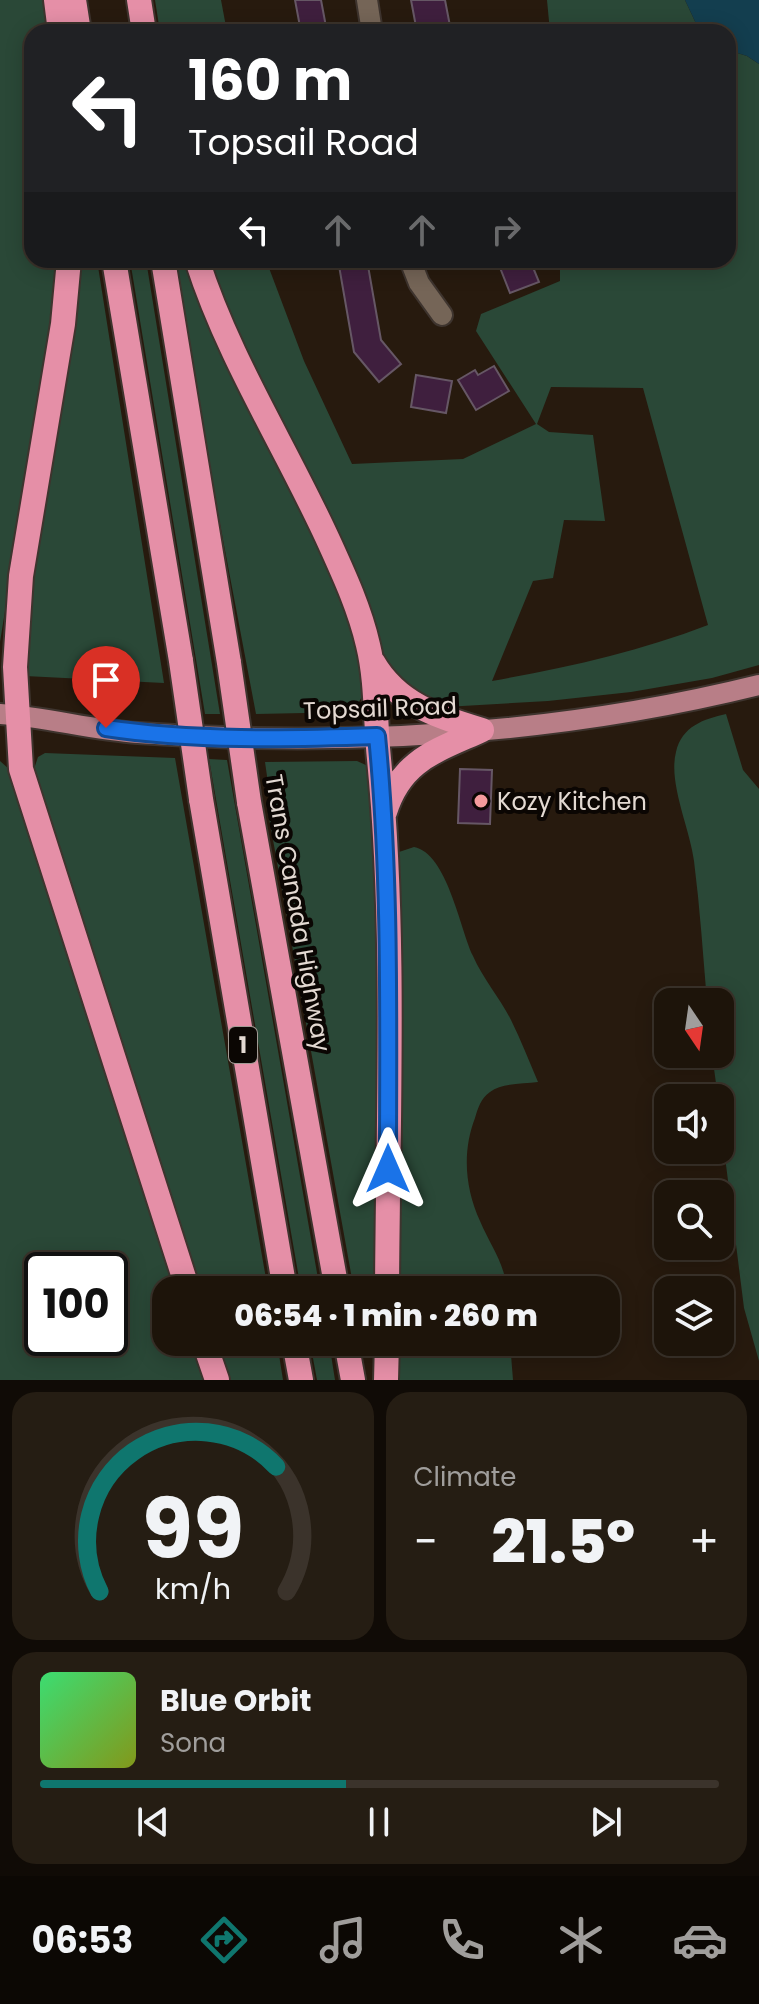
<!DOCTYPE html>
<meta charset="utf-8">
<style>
:root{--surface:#1d140a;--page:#251d13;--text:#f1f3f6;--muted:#a09e9c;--line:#3b332b;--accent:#0f766e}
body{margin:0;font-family:Poppins,sans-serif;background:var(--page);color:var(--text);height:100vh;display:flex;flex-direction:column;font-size:30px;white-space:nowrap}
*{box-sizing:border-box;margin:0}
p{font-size:26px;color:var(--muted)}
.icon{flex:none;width:44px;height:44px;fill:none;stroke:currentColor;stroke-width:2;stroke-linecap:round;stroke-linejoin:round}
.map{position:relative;height:1380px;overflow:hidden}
.panel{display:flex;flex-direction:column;gap:12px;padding:12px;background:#100b06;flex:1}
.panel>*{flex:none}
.top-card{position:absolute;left:24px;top:24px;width:712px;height:244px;border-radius:24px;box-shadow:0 4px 20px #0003,0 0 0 2px var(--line);background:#202124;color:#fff;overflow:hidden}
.needle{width:52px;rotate:167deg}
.fabs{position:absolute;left:654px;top:988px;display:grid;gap:16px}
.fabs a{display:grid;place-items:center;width:80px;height:80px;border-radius:16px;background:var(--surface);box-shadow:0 4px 20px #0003,0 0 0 2px var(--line);font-size:40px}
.speed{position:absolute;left:24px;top:1252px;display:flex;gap:16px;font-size:40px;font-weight:700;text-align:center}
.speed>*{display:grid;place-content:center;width:104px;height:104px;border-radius:50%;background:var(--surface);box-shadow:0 4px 20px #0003,0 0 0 2px var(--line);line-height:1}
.speed .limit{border:4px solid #111;border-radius:12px;background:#fff;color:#111}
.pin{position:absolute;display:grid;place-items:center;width:68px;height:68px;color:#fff;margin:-82px -34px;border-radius:50% 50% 50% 0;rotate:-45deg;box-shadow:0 0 8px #0007}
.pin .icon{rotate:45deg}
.me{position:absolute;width:88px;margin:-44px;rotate:0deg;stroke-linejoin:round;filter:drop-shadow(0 0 6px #0008)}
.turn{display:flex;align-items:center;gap:28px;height:168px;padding:0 32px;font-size:36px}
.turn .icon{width:104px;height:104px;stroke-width:2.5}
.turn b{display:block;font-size:56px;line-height:68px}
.lanes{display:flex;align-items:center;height:76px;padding:0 32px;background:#0003;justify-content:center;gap:40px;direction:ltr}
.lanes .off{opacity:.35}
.big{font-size:60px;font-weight:800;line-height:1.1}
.panel .card{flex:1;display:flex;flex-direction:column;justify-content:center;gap:12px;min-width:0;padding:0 28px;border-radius:24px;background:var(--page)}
.panel .dial{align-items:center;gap:0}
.dial svg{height:208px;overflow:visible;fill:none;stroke:var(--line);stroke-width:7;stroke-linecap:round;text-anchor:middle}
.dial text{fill:var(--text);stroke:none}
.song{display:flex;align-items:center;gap:24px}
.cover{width:96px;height:96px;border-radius:12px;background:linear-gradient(135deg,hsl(140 70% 55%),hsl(70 70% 35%))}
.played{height:8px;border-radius:4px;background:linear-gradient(90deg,var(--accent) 45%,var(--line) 45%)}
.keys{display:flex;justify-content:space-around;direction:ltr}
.heat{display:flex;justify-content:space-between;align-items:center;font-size:44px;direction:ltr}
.panel .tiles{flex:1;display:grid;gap:12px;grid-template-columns:1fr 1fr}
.card:last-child{grid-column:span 2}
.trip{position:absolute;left:152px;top:1276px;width:468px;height:80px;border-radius:24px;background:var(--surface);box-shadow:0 4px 20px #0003,0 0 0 2px var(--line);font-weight:800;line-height:80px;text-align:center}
.dock{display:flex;height:128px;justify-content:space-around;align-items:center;background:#0c0804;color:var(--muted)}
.dock .icon{width:56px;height:56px}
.dock .selected{color:var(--accent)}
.dock b{font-size:36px;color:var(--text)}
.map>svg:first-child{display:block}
.green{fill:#2a4837;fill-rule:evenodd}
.water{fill:#133e4f}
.building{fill:#3f1f3e;stroke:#665765;stroke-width:2}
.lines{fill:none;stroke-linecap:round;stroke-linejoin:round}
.minor-casing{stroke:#3e342e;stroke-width:24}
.major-casing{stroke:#3e342e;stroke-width:24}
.highway-casing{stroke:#3e342e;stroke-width:28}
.minor{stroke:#756557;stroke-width:20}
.major{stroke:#b87e87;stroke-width:20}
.highway{stroke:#e58fa7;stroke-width:24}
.highway-bridge-casing{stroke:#3e342e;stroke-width:28;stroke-linecap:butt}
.highway-bridge{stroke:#e58fa7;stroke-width:24}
.route-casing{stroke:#114b97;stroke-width:20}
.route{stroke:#1a73e8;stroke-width:14}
.poi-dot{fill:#f59b9d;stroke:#0b0603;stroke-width:3}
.labels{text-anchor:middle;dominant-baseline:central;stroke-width:8;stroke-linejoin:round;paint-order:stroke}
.shield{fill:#0b0603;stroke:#a29a94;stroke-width:2}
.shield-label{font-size:22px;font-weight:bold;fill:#e3d9d2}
.street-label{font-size:24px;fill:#e3d9d2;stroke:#0b0603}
.poi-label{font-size:24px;fill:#e3d9d2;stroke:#0b0603;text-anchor:start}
</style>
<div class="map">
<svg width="759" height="1380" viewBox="0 0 759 1380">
<rect width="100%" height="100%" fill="#271a0e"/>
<path class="green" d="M 0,0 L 46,0 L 51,32 L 32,32 L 32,260 L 62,260 L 0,642 Z
M 155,0 L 221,0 L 227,32 L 160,32 Z
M 547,0 L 685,0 L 700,32 L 550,32 Z
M 728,50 L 747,56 L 759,64 L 759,665 L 712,678 L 631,692 L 548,701 L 445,707 L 434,706 L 395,677 L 381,654 L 337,532 L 238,340 L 208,260 L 266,260 L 304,361 L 352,464 L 463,459 L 536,424 L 476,331 L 481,314 L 560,281 L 560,260 L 728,260 ZM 551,387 L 643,388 L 708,625 C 638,652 565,668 492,681 L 533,581 L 553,578 L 564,520 L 605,521 L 593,435 L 549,432 L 537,424 Z
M 76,260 L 97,260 L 164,683 L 25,676 L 26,610 Z
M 130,260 L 146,260 L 220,714 L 205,714 Z
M 174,260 L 190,260 L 316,529 L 361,645 L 363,695 L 353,712 L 256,714 L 188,355 Z
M 726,714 L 743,770 L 759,789 L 759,1361 L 744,1308 L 720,1117 L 720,1098 L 718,1098 L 712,1054 L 720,1054 L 720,1002 L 707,1002 C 703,955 700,908 694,861 C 690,829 668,783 676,752 C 682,726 704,719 726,714 Z
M 45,753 L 175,758 L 268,1290 L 194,1290 L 32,775 L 38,757 Z
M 209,759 L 227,760 L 320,1290 L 301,1290 Z
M 0,761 L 9,769 L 181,1290 L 166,1290 L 166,1342 L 198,1342 L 210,1380 L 0,1380 ZM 42,1270 L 110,1270 L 110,1338 L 42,1338 Z
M 357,761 L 368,766 L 377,808 L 380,1290 L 354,1290 L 268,812 L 272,811 L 265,762 Z
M 414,847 C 447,853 460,929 473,956 C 483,979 500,998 511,1020 C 521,1040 529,1061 538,1082 C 523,1084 502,1083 490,1092 C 481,1098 478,1108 475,1118 C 462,1152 465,1188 480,1221 C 491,1247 504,1261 507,1290 L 394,1290 L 396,853 Z
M 211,1342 L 277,1342 L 283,1380 L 224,1380 Z
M 310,1342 L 329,1342 L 335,1380 L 317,1380 Z
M 393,1342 L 510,1342 L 513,1380 L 393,1380 Z"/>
<path class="water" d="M 685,0 L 759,0 L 759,64 L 747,56 L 728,50 L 728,32 L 700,32 Z"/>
<path class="building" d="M 295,0 L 321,0 L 327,32 L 301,32 Z
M 411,0 L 445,0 L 450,26 L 417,32 Z
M 338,260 L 367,260 L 381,340 L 401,364 L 379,382 L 354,352 Z
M 497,260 L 530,260 L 539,282 L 510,293 Z
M 494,366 L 509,391 L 476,410 L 458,380 L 475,370 L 478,375 Z
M 416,375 L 452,381 L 446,413 L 411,407 Z
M 460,769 L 492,770 L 490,824 L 458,823 Z"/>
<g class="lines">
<g class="minor-casing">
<path id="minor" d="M 367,0 L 372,32
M 410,260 L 419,283 L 442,315"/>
</g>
<g class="major-casing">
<path id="major" d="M 0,714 C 46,717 92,730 138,733 C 346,747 557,735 759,685"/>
</g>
<g class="highway-casing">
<path id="highway" d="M 56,0 L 60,32
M 74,0 L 79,32
M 139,0 L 144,32
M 69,260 L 63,324 L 21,576 L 15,667 L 21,769 L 188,1290
M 114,260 L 181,661
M 163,260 L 229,663
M 197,260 C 229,360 287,449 330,544 C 345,577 360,610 368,645 C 377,682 375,722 379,759 C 396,934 388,1114 387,1290
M 373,662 C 397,704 438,717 482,730
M 201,799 L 285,1290
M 249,802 L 337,1290
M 385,812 C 401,760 436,751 482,730
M 204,1342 L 217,1380
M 294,1342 L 301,1380
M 346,1342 L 353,1380
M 386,1380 L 387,1342"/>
</g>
<use href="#minor" class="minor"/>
<use href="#major" class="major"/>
<use href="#highway" class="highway"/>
<g class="highway-bridge-casing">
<path id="highway-bridge" d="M 181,661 L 201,799
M 229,663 L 249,802"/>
</g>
<use href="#highway-bridge" class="highway-bridge"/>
</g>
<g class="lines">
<g class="route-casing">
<path id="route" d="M 106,728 C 191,741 290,739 377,736 C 391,880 388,1024 388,1169"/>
</g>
<use href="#route" class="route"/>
</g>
<circle class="poi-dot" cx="481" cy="801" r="8"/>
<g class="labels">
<rect class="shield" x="229" y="1027" width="28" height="36" rx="6"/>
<g class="shield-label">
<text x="243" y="1045">1</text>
</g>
<g class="street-label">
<text transform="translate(380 708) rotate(-2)">Topsail Road</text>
<text transform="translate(298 913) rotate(80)">Trans Canada Highway</text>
</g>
<g class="poi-label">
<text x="497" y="801">Kozy Kitchen</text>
</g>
</g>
</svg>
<div class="fabs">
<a><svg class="needle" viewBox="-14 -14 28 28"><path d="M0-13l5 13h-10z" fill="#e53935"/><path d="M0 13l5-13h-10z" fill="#a09e9c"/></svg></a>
<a><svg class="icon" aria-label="sound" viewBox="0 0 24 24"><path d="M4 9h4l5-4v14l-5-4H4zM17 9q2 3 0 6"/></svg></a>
<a><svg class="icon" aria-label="search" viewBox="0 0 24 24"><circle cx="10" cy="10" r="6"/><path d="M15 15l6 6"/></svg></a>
<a><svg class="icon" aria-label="layers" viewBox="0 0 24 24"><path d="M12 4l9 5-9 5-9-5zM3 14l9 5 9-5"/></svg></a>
</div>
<div class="speed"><div class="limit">100</div></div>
<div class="pin" style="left:106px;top:728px;background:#d93025"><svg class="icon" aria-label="arrive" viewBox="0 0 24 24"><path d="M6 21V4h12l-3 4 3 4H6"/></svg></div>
<svg class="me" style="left:388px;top:1169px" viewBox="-20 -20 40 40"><path d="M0-17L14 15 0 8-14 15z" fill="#1a73e8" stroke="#fff" stroke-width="4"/></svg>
<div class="trip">06:54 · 1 min · 260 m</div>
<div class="top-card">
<div class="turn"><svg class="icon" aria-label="left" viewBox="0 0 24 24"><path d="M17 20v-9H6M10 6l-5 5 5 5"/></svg><div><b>160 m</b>Topsail Road</div></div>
<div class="lanes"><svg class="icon" aria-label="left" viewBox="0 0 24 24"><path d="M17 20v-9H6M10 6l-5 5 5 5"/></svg><svg class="icon off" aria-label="ahead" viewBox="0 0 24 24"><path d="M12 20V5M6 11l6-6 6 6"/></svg><svg class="icon off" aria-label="ahead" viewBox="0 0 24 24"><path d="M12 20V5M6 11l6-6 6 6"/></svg><svg class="icon off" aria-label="right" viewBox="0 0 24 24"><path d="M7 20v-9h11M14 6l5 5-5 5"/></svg></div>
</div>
</div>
<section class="panel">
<div class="tiles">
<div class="card dial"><svg viewBox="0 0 100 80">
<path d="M14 69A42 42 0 1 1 86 69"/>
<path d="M14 69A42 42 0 0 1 82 21" stroke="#0f766e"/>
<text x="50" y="56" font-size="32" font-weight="700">99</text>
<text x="50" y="72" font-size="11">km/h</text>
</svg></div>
<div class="card"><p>Climate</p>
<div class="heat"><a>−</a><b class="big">21.5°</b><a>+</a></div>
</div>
<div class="card">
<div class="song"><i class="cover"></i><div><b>Blue Orbit</b><p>Sona</p></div></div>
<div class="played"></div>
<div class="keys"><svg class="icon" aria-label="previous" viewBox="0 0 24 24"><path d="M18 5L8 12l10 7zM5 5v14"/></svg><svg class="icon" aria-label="pause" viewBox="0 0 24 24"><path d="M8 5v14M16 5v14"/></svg><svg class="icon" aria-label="next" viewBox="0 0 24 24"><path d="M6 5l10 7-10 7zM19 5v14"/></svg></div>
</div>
</div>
</section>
<nav class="dock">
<b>06:53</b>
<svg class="icon selected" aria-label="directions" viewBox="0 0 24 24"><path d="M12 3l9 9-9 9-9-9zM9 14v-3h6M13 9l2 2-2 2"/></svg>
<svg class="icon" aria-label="music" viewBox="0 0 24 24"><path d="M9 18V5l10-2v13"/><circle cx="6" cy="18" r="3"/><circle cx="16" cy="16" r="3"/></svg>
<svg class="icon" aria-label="phone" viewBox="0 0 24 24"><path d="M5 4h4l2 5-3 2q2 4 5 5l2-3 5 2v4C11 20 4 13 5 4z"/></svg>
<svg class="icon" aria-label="climate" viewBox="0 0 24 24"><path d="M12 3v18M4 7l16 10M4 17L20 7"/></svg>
<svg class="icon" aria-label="car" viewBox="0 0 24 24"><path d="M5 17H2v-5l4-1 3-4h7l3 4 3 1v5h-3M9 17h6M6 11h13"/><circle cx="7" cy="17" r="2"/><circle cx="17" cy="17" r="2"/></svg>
</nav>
